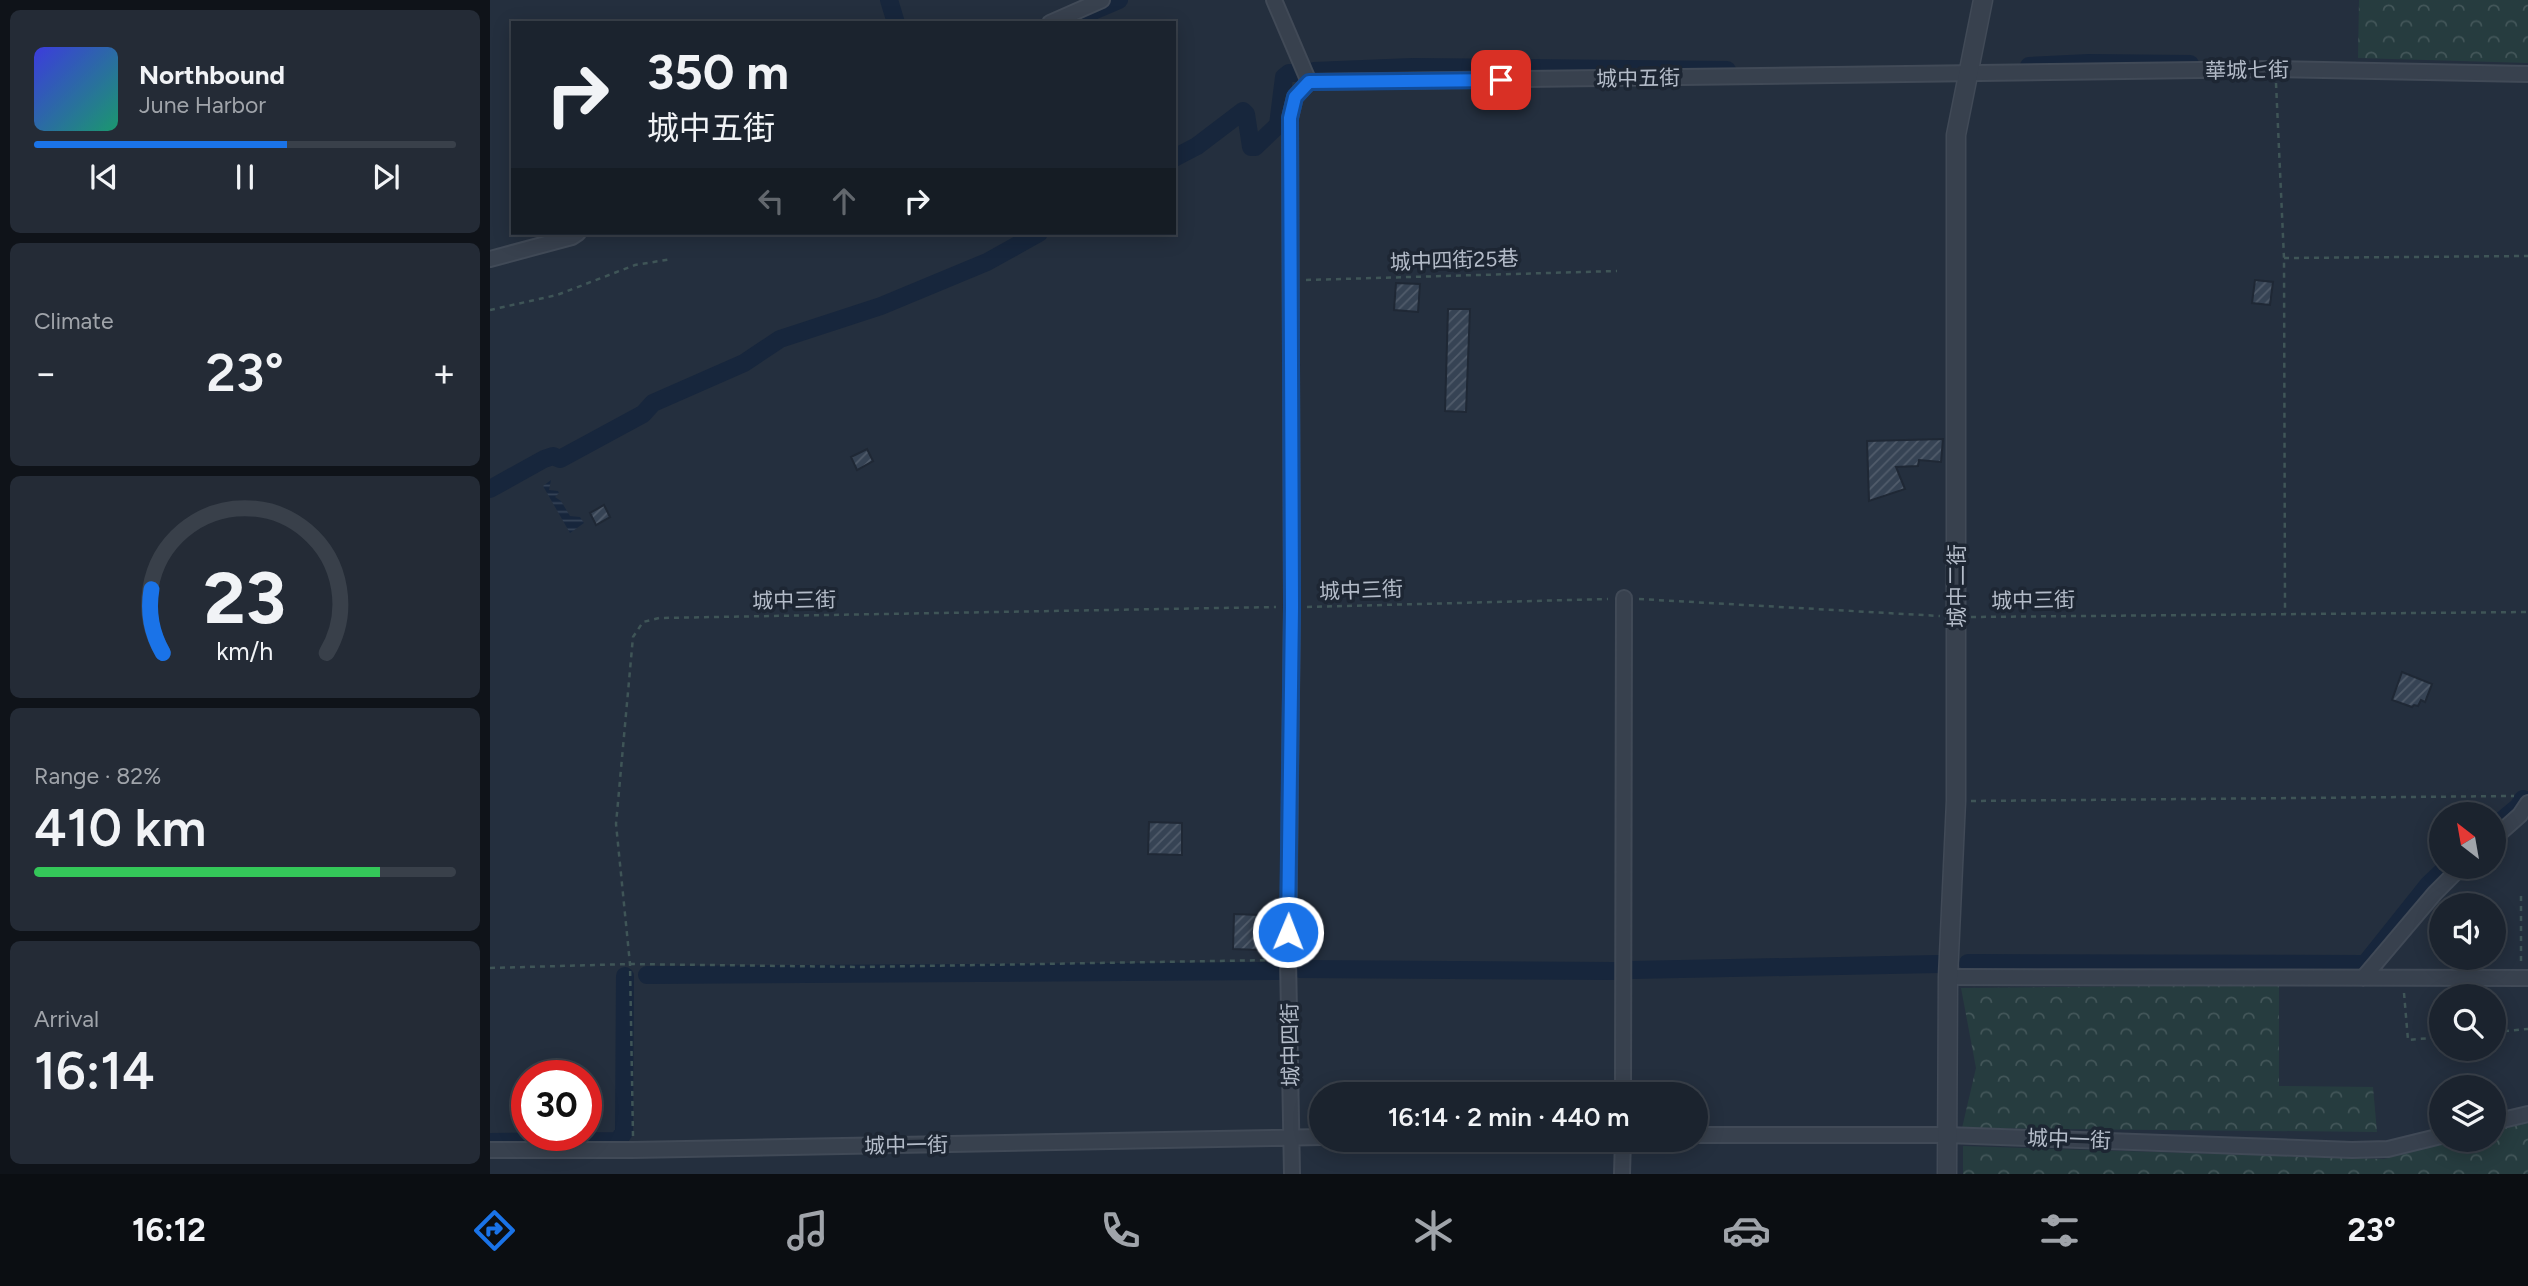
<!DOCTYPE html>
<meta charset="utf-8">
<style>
:root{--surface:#1b232e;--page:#242b36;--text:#f1f3f6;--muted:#a0a4aa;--line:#39404a;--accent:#1a73e8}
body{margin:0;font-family:Figtree,"Noto Sans TC",sans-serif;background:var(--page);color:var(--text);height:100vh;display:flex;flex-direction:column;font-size:26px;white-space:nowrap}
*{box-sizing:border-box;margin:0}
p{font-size:23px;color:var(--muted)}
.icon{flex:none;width:38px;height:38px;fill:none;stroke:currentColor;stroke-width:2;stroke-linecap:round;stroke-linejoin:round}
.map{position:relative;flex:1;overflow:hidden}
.side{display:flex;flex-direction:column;gap:10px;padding:10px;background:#0f1319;width:490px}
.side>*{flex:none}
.banner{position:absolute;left:21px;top:21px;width:665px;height:214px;border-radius:0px;box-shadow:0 4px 18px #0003,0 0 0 2px var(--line);background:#1b232e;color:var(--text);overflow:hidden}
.needle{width:46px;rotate:329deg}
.controls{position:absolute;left:1939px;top:802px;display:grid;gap:14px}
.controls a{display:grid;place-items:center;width:77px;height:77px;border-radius:50%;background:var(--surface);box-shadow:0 4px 18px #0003,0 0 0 2px var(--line);font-size:35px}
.speed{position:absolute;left:21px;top:1060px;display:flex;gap:14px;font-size:35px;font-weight:700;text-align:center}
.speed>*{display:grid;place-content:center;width:91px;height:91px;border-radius:50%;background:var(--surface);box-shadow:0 4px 18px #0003,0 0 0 2px var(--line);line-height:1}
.speed .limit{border:10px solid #d22;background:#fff;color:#111}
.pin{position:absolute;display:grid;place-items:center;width:60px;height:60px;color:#fff;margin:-30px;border-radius:14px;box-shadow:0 4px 10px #0006}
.me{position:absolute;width:77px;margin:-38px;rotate:1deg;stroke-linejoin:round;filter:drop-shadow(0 0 5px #0008)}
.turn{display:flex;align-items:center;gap:24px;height:147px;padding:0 21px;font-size:32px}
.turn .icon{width:91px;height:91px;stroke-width:2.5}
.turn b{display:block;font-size:49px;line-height:60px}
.lanes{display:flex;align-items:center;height:66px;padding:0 21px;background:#0003;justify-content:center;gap:35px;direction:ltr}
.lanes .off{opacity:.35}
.big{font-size:52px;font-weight:600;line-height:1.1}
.side .widget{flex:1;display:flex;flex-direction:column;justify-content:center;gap:10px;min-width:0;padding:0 24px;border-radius:10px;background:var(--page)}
.side .dial{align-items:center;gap:0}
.dial svg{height:182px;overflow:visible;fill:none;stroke:var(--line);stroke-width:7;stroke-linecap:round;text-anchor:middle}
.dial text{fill:var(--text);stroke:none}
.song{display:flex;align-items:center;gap:21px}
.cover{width:84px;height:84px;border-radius:10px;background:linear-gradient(135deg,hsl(240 70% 55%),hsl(160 70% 35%))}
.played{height:7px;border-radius:4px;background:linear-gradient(90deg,var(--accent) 60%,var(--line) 60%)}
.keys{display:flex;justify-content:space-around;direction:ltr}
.heat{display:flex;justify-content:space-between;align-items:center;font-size:38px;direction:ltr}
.charge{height:10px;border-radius:5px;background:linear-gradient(90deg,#34c759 82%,var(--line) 0)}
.trip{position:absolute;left:819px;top:1082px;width:399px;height:70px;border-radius:35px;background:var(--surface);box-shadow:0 4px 18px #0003,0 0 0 2px var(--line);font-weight:600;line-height:70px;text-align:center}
.menu{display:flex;height:112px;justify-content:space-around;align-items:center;background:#0b0e12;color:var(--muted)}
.menu .icon{width:49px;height:49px}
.menu .current{color:var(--accent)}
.menu b{font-size:32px;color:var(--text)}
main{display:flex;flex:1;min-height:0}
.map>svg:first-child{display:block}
.forest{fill:url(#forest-crowns)}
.water{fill:url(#water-rules)}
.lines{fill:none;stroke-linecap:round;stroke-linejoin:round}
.canal{stroke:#17263c;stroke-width:18}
.building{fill:url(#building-hatch);stroke:#1f2835;stroke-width:2}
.minor-casing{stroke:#414a57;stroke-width:18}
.tertiary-casing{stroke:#414a57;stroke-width:21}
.path{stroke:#3f5557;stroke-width:2.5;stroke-dasharray:5 5;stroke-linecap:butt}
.minor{stroke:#38414e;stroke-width:14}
.tertiary{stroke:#38414e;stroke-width:18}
.route-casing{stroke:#114b97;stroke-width:18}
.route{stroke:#1a73e8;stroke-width:12}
.labels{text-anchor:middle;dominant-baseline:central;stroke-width:7;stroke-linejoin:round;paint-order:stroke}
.street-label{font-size:21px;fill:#b4bcc9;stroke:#1d2633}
</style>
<main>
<section class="side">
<div class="widget">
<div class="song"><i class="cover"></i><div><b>Northbound</b><p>June Harbor</p></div></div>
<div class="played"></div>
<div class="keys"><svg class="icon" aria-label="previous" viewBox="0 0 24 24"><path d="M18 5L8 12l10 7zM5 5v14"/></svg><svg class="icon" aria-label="pause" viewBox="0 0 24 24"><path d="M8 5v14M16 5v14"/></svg><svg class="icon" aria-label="next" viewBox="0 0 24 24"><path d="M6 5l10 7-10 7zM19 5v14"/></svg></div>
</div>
<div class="widget"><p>Climate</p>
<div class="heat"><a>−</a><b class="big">23°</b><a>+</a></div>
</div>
<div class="widget dial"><svg viewBox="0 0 100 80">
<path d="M14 69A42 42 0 1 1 86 69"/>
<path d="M14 69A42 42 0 0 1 9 41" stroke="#1a73e8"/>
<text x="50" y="56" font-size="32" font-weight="700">23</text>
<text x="50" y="72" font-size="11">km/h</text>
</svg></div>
<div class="widget"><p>Range · 82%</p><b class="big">410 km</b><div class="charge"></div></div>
<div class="widget"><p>Arrival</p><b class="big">16:14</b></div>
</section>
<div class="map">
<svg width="2038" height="1174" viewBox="0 0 2038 1174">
<defs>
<pattern id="forest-crowns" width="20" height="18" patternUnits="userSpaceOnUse" patternTransform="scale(1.75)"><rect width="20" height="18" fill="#263c3f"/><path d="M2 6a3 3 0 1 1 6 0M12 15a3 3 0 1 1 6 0" fill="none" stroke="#435659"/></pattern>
<pattern id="water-rules" width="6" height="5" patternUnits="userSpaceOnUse" patternTransform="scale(1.75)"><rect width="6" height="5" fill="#17263c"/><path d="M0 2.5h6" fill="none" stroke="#364457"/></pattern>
<pattern id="building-hatch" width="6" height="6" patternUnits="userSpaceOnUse" patternTransform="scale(1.75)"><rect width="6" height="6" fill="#364354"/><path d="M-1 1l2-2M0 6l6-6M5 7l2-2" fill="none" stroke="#515c6b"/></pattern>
</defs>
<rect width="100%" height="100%" fill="#242f3e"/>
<path class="forest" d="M 1869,0 L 2038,0 L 2038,63 L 1868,58 Z
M 1789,985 L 1789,1086 L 1883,1087 L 1887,1132 L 1472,1128 L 1486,1068 L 1471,988 Z
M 2038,1122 L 2038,1174 L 1473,1174 L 1473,1146 L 1894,1159 L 1970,1139 L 2004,1139 L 2004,1131 Z"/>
<path class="water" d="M 61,480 L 59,490 L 68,491 L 69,493 L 65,497 L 71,501 L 80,516 L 90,517 L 94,523 L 80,533 L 53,486 Z"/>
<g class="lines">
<path class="canal" d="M 399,0 L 406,23
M 596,14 L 629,0
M 1539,66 L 1599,63 L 1700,64
M 824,71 L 922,67 L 1237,70
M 684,158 L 707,146 L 753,111 L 756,114 L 761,147 L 765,147 L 788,125 L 794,77 L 799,73 L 807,73
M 0,489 L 54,459 L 63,456 L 70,459 L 153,414 L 163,403 L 254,363 L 290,339 L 391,306 L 497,262 L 549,233
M 2004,827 L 2028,807 L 2033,799
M 1478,963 L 1875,964 L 1938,885 L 1958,866
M 810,969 L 1124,971
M 1141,970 L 1448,964
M 157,975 L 792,971
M 0,1142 L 128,1141 L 134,1132 L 135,976"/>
</g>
<path class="building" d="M 1765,280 L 1783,282 L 1780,305 L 1762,303 Z
M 906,283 L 930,284 L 928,312 L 904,310 Z
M 958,309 L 980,309 L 976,412 L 955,411 Z
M 1453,439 L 1451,462 L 1429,460 L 1428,466 L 1406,467 L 1415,489 L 1379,501 L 1377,441 Z
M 377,449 L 383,461 L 367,470 L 361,457 Z
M 114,505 L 120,517 L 106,525 L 100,513 Z
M 1912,672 L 1942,684 L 1935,702 L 1931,700 L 1928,706 L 1924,705 L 1922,707 L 1902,700 Z
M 659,822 L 692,823 L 692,855 L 658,854 Z
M 744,914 L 770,915 L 769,950 L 743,949 Z"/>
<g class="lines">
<g class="minor-casing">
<path id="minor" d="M 784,0 L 819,82 L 805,97 L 800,118 L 802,607 L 798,959 L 802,1174
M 560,23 L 612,0
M 819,82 L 1785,69 L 2038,74
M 0,259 L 82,237 L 88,233
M 2004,838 L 2030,815 L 2038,803
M 1458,977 L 2038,978
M 1873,978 L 1945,893 L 1972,866
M 1133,1094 L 1134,598
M 2004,1122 L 2038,1114
M 1206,1135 L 1457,1135 L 1862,1150 L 1898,1149 L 1951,1136
M 0,1150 L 143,1150 L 831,1137
M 1132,1174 L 1133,1139"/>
</g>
<g class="tertiary-casing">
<path id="tertiary" d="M 1457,1174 L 1458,977 L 1466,801 L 1466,135 L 1493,0"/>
</g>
<path class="path" d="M 1786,83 L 1794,258 L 1795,614
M 1794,258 L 2038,256
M 816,280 L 1127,271
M 0,310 L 67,295 L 145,265 L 182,259
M 1149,599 L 1450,616
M 817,607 L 1118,599
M 1481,617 L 2038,612
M 1481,801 L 2024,796
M 2031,896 L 2031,962
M 0,968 L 140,964 L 371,967 L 784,960
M 1914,993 L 1918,1040 L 1951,1037
M 2004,1032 L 2038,1029
M 143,1136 L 140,964 L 126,824 L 143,637 L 153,622 L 169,618 L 786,607"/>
<use href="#minor" class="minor"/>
<use href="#tertiary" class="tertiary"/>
</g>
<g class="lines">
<g class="route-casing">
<path id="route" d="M 798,932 L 802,607 L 800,118 L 805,97 L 819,82 L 1011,80"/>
</g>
<use href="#route" class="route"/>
</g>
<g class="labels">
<g class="street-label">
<text transform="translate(1757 70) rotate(-1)">華城七街</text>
<text transform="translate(1148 78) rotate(-1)">城中五街</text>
<text transform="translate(964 260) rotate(-2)">城中四街25巷</text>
<text transform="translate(1466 586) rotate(-90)">城中二街</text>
<text transform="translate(871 590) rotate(-2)">城中三街</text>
<text transform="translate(304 600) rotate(-1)">城中三街</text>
<text transform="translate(1543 600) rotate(-1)">城中三街</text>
<text transform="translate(800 1045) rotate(-91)">城中四街</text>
<text transform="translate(1579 1139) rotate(2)">城中一街</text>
<text transform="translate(416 1145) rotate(-1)">城中一街</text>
</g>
</g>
</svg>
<div class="controls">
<a><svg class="needle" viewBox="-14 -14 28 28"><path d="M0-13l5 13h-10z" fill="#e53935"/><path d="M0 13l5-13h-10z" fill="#a0a4aa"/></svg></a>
<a><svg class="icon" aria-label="sound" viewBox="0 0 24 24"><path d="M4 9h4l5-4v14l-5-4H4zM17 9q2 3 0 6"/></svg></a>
<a><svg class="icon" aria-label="search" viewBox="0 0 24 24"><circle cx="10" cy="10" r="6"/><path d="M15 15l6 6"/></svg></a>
<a><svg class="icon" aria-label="layers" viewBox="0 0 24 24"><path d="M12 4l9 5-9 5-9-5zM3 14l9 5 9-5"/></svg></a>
</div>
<div class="speed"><div class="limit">30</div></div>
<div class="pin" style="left:1011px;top:80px;background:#d93025"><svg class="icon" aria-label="arrive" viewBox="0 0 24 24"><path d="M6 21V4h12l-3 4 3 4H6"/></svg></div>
<svg class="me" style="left:798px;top:932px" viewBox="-20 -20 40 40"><circle r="17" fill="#1a73e8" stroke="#fff" stroke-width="3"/><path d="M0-11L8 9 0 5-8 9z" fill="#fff"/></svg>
<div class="trip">16:14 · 2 min · 440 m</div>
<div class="banner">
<div class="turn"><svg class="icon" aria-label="right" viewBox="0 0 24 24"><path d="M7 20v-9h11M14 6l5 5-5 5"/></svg><div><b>350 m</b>城中五街</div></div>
<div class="lanes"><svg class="icon off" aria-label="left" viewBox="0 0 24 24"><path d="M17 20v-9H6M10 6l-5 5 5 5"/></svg><svg class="icon off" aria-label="ahead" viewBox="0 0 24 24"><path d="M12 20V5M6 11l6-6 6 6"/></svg><svg class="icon" aria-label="right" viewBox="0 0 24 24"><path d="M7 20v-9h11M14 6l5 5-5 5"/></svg></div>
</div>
</div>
</main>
<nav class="menu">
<b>16:12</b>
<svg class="icon current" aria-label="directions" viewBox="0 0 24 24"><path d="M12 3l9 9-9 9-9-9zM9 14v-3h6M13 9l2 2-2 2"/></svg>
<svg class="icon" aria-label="music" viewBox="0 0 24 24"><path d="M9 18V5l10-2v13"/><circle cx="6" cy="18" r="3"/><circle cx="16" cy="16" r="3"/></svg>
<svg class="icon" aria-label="phone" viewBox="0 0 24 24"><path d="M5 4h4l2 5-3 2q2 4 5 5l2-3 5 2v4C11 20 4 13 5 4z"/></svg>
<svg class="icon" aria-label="climate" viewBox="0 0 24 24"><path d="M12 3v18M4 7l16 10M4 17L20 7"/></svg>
<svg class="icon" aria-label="car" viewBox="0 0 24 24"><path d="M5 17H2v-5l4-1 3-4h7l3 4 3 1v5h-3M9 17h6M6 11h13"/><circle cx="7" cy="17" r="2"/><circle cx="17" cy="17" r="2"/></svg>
<svg class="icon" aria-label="filters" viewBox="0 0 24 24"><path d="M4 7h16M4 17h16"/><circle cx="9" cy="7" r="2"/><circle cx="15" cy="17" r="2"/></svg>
<b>23°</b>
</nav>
